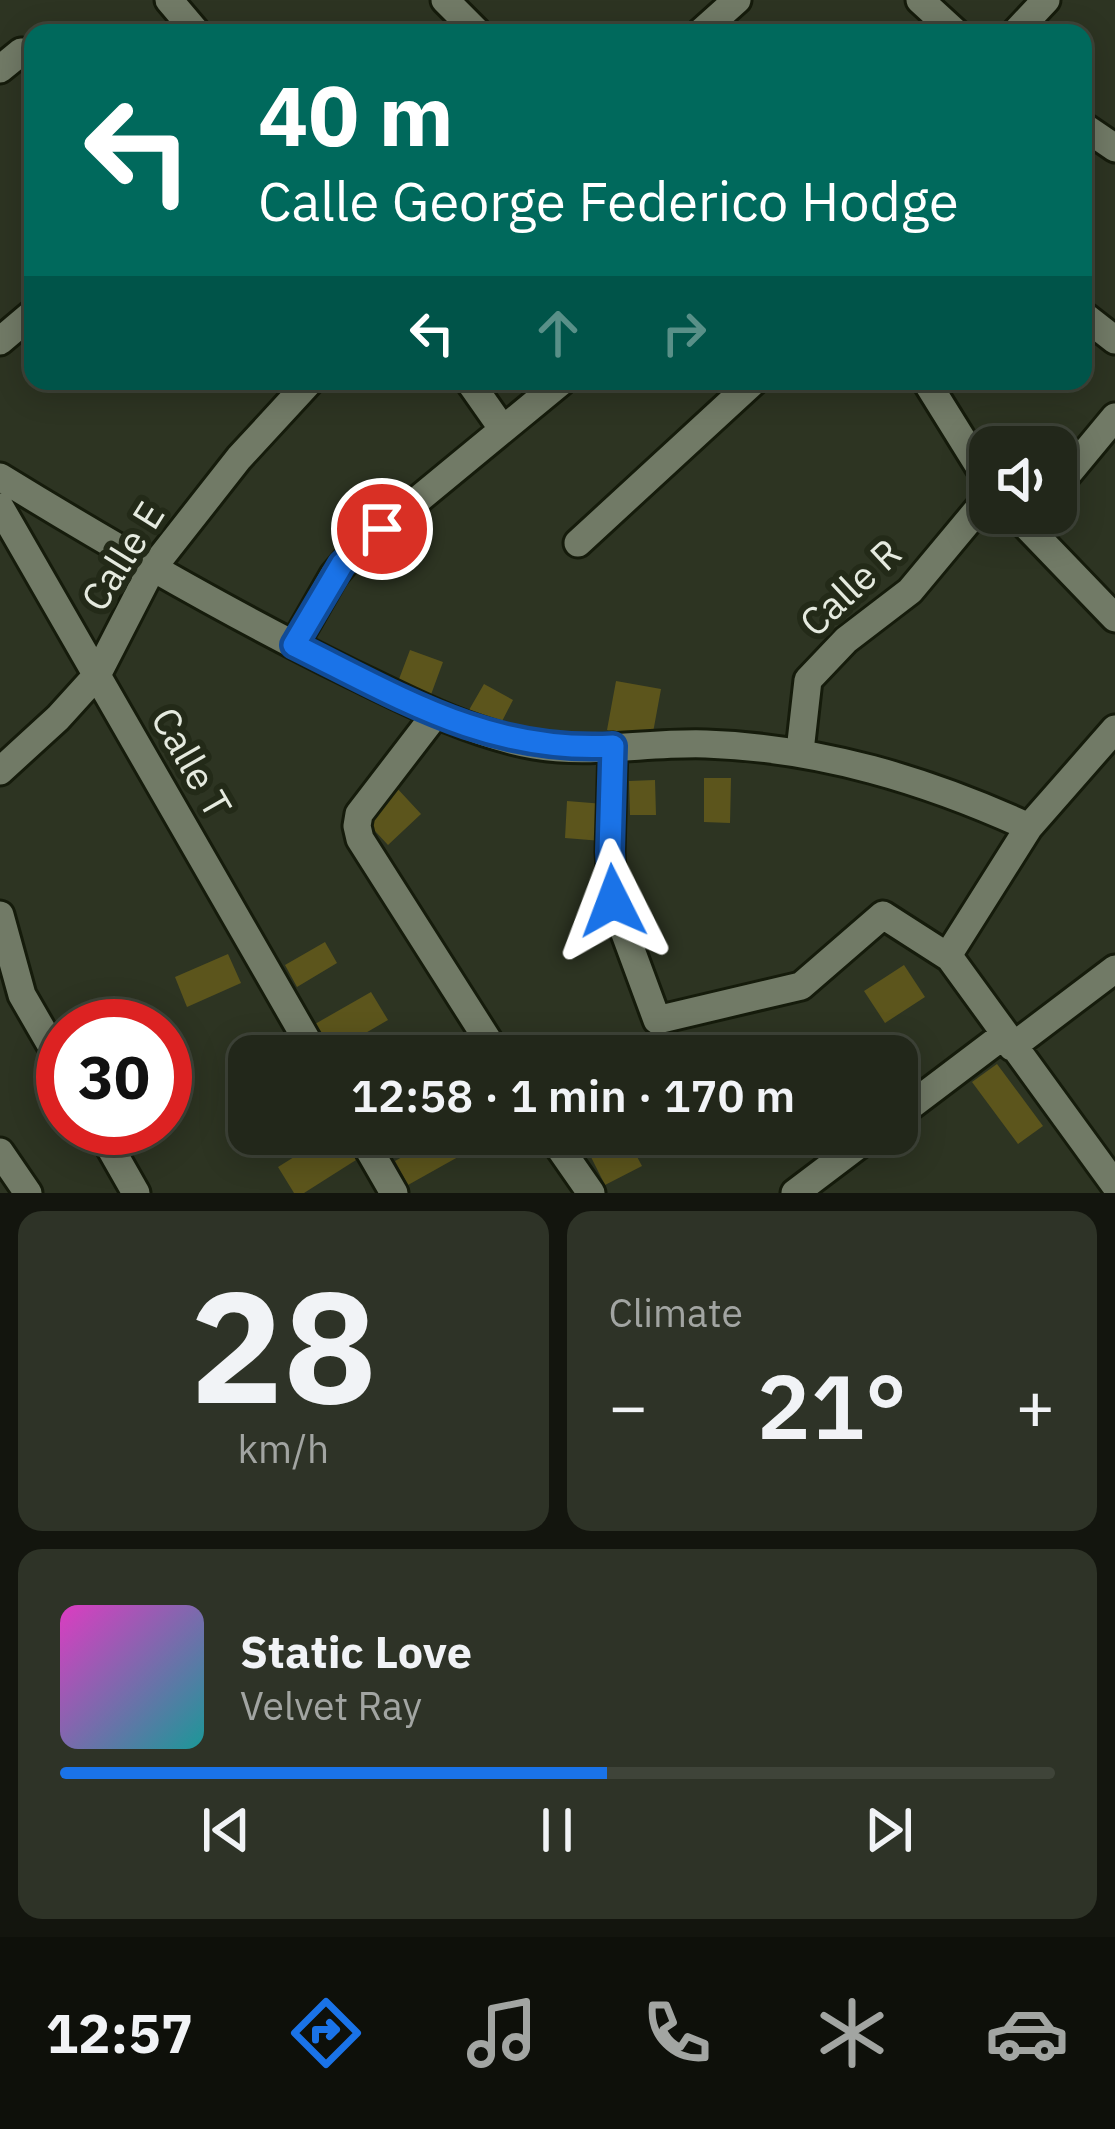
<!DOCTYPE html>
<meta charset="utf-8">
<style>
:root{--surface:#22271a;--page:#2e3327;--text:#f1f3f6;--muted:#a2a5a2;--line:#3f4439;--accent:#1a73e8}
body{margin:0;font-family:"IBM Plex Sans",sans-serif;background:var(--page);color:var(--text);height:100vh;display:flex;flex-direction:column;font-size:45px;white-space:nowrap}
*{box-sizing:border-box;margin:0}
p{font-size:39px;color:var(--muted)}
.icon{flex:none;width:66px;height:66px;fill:none;stroke:currentColor;stroke-width:2;stroke-linecap:round;stroke-linejoin:round}
.map{position:relative;height:1193px;overflow:hidden}
.panel{display:flex;flex-direction:column;gap:18px;padding:18px;background:#13150e;flex:1}
.panel>*{flex:none}
.guide{position:absolute;left:24px;top:24px;width:1068px;height:366px;border-radius:24px;box-shadow:0 6px 30px #0003,0 0 0 3px var(--line);background:#00695c;color:#fff;overflow:hidden}
.controls{position:absolute;left:969px;top:426px;display:grid;gap:24px}
.controls a{display:grid;place-items:center;width:108px;height:108px;border-radius:24px;background:var(--surface);box-shadow:0 6px 30px #0003,0 0 0 3px var(--line);font-size:60px}
.speed{position:absolute;left:36px;top:999px;display:flex;gap:24px;font-size:60px;font-weight:700;text-align:center}
.speed>*{display:grid;place-content:center;width:156px;height:156px;border-radius:50%;background:var(--surface);box-shadow:0 6px 30px #0003,0 0 0 3px var(--line);line-height:1}
.speed .limit{border:18px solid #d22;background:#fff;color:#111}
.pin{position:absolute;display:grid;place-items:center;width:102px;height:102px;color:#fff;margin:-51px;border:6px solid #fff;border-radius:50%;box-shadow:0 3px 12px #0007}
.me{position:absolute;width:132px;margin:-66px;rotate:357deg;stroke-linejoin:round;filter:drop-shadow(0 0 9px #0008)}
.turn{display:flex;align-items:center;gap:42px;height:252px;padding:0 36px;font-size:54px}
.turn .icon{width:156px;height:156px;stroke-width:2.5}
.turn b{display:block;font-size:84px;line-height:102px}
.lanes{display:flex;align-items:center;height:114px;padding:0 36px;background:#0003;justify-content:center;gap:60px;direction:ltr}
.lanes .off{opacity:.35}
.big{font-size:90px;font-weight:600;line-height:1.1}
.panel .widget{flex:1;display:flex;flex-direction:column;justify-content:center;gap:18px;min-width:0;padding:0 42px;border-radius:24px;background:var(--page)}
.panel .dial{align-items:center;gap:0}
.dial b{font-size:156px;line-height:1}
.song{display:flex;align-items:center;gap:36px}
.cover{width:144px;height:144px;border-radius:18px;background:linear-gradient(135deg,hsl(310 70% 55%),hsl(180 70% 35%))}
.played{height:12px;border-radius:6px;background:linear-gradient(90deg,var(--accent) 55%,var(--line) 55%)}
.keys{display:flex;justify-content:space-around;direction:ltr}
.heat{display:flex;justify-content:space-between;align-items:center;font-size:66px;direction:ltr}
.panel .tiles{flex:1;display:grid;gap:18px;grid-template-columns:1fr 1fr}
.widget:last-child{grid-column:span 2}
.trip{position:absolute;left:228px;top:1035px;width:690px;height:120px;border-radius:24px;background:var(--surface);box-shadow:0 6px 30px #0003,0 0 0 3px var(--line);font-weight:600;line-height:120px;text-align:center}
.dock{display:flex;height:192px;justify-content:space-around;align-items:center;background:#0e100a;color:var(--muted)}
.dock .icon{width:84px;height:84px}
.dock .current{color:var(--accent)}
.dock b{font-size:54px;color:var(--text)}
.map>svg:first-child{display:block}
.building{fill:#5c551c}
.lines{fill:none;stroke-linecap:round;stroke-linejoin:round}
.street-casing{stroke:#151b0b;stroke-width:33}
.street{stroke:#717a66;stroke-width:27}
.route-casing{stroke:#114b97;stroke-width:30}
.route{stroke:#1a73e8;stroke-width:21}
.labels{text-anchor:middle;dominant-baseline:central;stroke-width:12;stroke-linejoin:round;paint-order:stroke}
.street-label{font-size:39px;fill:#e5eadf;stroke:#232a18}
</style>
<div class="map">
<svg width="1115" height="1193" viewBox="0 0 1115 1193">
<rect width="100%" height="100%" fill="#2d3422"/>
<path class="building" d="M 410,650 L 443,662 L 429,700 L 396,687 Z
M 616,681 L 661,689 L 652,738 L 607,730 Z
M 484,684 L 513,700 L 499,727 L 469,710 Z
M 704,778 L 731,778 L 730,823 L 704,822 Z
M 655,780 L 656,815 L 630,815 L 629,781 Z
M 395,786 L 421,814 L 388,845 L 362,817 Z
M 567,801 L 604,804 L 602,841 L 565,838 Z
M 325,942 L 337,963 L 297,987 L 285,965 Z
M 228,954 L 241,983 L 187,1007 L 175,977 Z
M 904,965 L 925,997 L 885,1023 L 864,991 Z
M 371,992 L 388,1020 L 331,1053 L 315,1024 Z
M 997,1064 L 1043,1126 L 1018,1144 L 972,1082 Z
M 331,1134 L 340,1134 L 356,1160 L 304,1193 L 294,1193 L 278,1167 Z
M 443,1134 L 458,1157 L 408,1185 L 395,1161 Z
M 576,1134 L 625,1134 L 587,1155 Z
M 627,1138 L 642,1166 L 605,1185 L 591,1157 Z"/>
<g class="lines">
<g class="street-casing">
<path id="street" d="M 169,0 L 197,33
M 445,0 L 478,33
M 920,0 L 956,33
M 700,33 L 737,0
M 1015,33 L 1046,0
M 0,69 L 21,52
M 1083,126 L 1115,148
M 1083,315 L 1115,340
M 0,341 L 33,313
M 469,381 L 502,428
M 926,381 L 990,484
M 0,477 C 114,547 228,613 348,672 C 408,701 468,733 534,745 C 590,755 649,742 706,744 C 820,748 926,780 1029,827
M 1056,488 L 1115,417
M 0,507 L 316,1056
M 1014,513 L 1115,618
M 578,543 L 754,381
M 294,645 L 334,575 L 352,554 L 562,381
M 435,715 L 359,814 L 357,826 L 360,839 L 498,1056
M 613,747 L 610,852 L 613,901 L 657,1020 L 801,986 L 883,915 L 950,958 L 1115,1185
M 800,751 L 808,680 L 846,640 L 910,591 L 990,495
M 0,771 L 58,718 L 97,675 L 151,570 L 239,458 L 310,381
M 0,915 L 22,995 L 63,1066
M 950,958 L 952,949 L 1029,827 L 1115,729
M 1012,1047 L 1115,969
M 897,1116 L 1004,1035
M 99,1128 L 136,1193
M 360,1134 L 394,1193
M 550,1134 L 591,1193
M 0,1152 L 28,1193
M 795,1193 L 873,1134"/>
</g>
<use href="#street" class="street"/>
</g>
<g class="lines">
<g class="route-casing">
<path id="route" d="M 382,529 L 342,564 L 294,645 C 401,698 489,753 613,746 L 610,852 L 613,901"/>
</g>
<use href="#route" class="route"/>
</g>
<g class="labels">
<g class="street-label">
<text transform="translate(122 556) rotate(-58)">Calle E</text>
<text transform="translate(850 587) rotate(-43)">Calle R</text>
<text transform="translate(192 762) rotate(60)">Calle T</text>
</g>
</g>
</svg>
<div class="controls">
<a><svg class="icon" aria-label="sound" viewBox="0 0 24 24"><path d="M4 9h4l5-4v14l-5-4H4zM17 9q2 3 0 6"/></svg></a>
</div>
<div class="speed"><div class="limit">30</div></div>
<div class="pin" style="left:382px;top:529px;background:#d93025"><svg class="icon" aria-label="arrive" viewBox="0 0 24 24"><path d="M6 21V4h12l-3 4 3 4H6"/></svg></div>
<svg class="me" style="left:613px;top:901px" viewBox="-20 -20 40 40"><path d="M0-17L14 15 0 8-14 15z" fill="#1a73e8" stroke="#fff" stroke-width="4"/></svg>
<div class="trip">12:58 · 1 min · 170 m</div>
<div class="guide">
<div class="turn"><svg class="icon" aria-label="left" viewBox="0 0 24 24"><path d="M17 20v-9H6M10 6l-5 5 5 5"/></svg><div><b>40 m</b>Calle George Federico Hodge</div></div>
<div class="lanes"><svg class="icon" aria-label="left" viewBox="0 0 24 24"><path d="M17 20v-9H6M10 6l-5 5 5 5"/></svg><svg class="icon off" aria-label="ahead" viewBox="0 0 24 24"><path d="M12 20V5M6 11l6-6 6 6"/></svg><svg class="icon off" aria-label="right" viewBox="0 0 24 24"><path d="M7 20v-9h11M14 6l5 5-5 5"/></svg></div>
</div>
</div>
<section class="panel">
<div class="tiles">
<div class="widget dial"><b>28</b><p>km/h</p></div>
<div class="widget"><p>Climate</p>
<div class="heat"><a>−</a><b class="big">21°</b><a>+</a></div>
</div>
<div class="widget">
<div class="song"><i class="cover"></i><div><b>Static Love</b><p>Velvet Ray</p></div></div>
<div class="played"></div>
<div class="keys"><svg class="icon" aria-label="previous" viewBox="0 0 24 24"><path d="M18 5L8 12l10 7zM5 5v14"/></svg><svg class="icon" aria-label="pause" viewBox="0 0 24 24"><path d="M8 5v14M16 5v14"/></svg><svg class="icon" aria-label="next" viewBox="0 0 24 24"><path d="M6 5l10 7-10 7zM19 5v14"/></svg></div>
</div>
</div>
</section>
<nav class="dock">
<b>12:57</b>
<svg class="icon current" aria-label="directions" viewBox="0 0 24 24"><path d="M12 3l9 9-9 9-9-9zM9 14v-3h6M13 9l2 2-2 2"/></svg>
<svg class="icon" aria-label="music" viewBox="0 0 24 24"><path d="M9 18V5l10-2v13"/><circle cx="6" cy="18" r="3"/><circle cx="16" cy="16" r="3"/></svg>
<svg class="icon" aria-label="phone" viewBox="0 0 24 24"><path d="M5 4h4l2 5-3 2q2 4 5 5l2-3 5 2v4C11 20 4 13 5 4z"/></svg>
<svg class="icon" aria-label="climate" viewBox="0 0 24 24"><path d="M12 3v18M4 7l16 10M4 17L20 7"/></svg>
<svg class="icon" aria-label="car" viewBox="0 0 24 24"><path d="M5 17H2v-5l4-1 3-4h7l3 4 3 1v5h-3M9 17h6M6 11h13"/><circle cx="7" cy="17" r="2"/><circle cx="17" cy="17" r="2"/></svg>
</nav>
